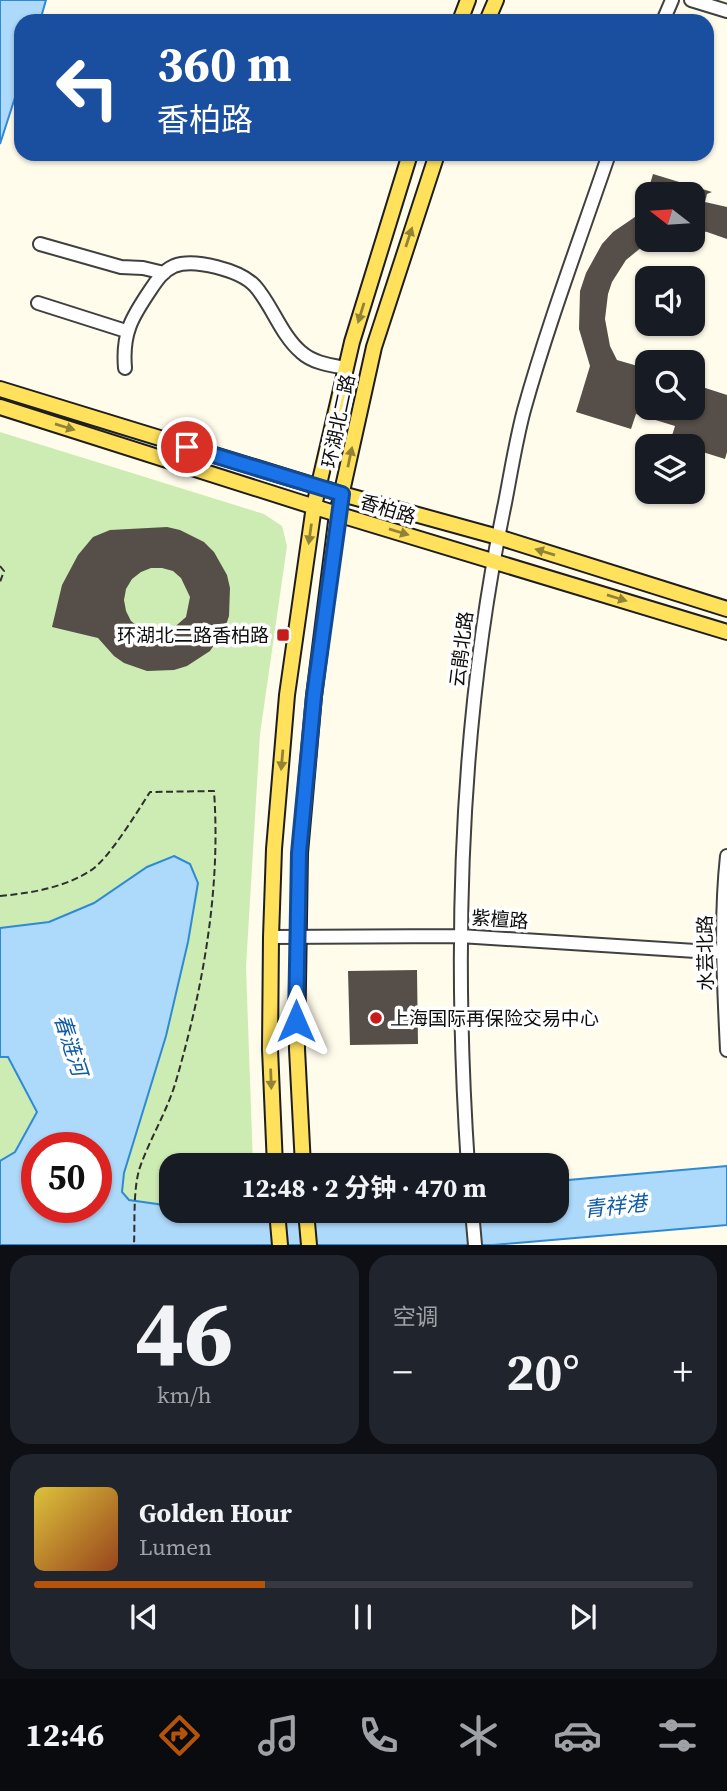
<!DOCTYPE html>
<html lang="zh">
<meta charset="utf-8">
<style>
:root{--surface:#171b24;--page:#20242c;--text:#f1f3f6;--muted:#9ea1a6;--line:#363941;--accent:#b45309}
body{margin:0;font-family:"Source Serif 4","Noto Sans SC",serif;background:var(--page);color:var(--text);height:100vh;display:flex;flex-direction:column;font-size:26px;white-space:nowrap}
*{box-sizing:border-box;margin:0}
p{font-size:23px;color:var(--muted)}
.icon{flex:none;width:38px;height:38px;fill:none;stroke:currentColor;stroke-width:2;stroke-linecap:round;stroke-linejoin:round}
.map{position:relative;height:1245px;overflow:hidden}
.drawer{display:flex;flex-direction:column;gap:10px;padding:10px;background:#0d0f14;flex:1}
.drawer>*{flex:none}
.top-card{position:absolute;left:14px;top:14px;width:700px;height:147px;border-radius:21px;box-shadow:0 2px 5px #0004;background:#1a4fa0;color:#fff;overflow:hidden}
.needle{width:46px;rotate:287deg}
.fabs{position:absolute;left:635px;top:182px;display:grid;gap:14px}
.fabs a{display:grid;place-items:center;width:70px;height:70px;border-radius:14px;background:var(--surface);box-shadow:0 2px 5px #0004;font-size:35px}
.speed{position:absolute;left:21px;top:1132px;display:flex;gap:14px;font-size:35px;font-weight:700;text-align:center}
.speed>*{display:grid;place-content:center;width:91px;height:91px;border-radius:50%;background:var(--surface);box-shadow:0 2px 5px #0004;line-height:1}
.speed .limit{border:10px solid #d22;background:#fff;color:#111}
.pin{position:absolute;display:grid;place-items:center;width:60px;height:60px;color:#fff;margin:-30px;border:4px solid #fff;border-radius:50%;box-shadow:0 2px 7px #0007}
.me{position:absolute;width:77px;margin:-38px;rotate:0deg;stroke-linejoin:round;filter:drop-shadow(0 0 5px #0008)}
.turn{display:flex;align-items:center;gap:24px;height:147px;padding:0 28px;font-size:32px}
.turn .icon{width:91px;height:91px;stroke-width:2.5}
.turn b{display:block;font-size:49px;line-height:60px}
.big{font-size:52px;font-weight:700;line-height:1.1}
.drawer .card{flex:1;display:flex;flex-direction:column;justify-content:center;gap:10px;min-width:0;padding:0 24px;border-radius:21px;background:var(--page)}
.drawer .dial{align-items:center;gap:0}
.dial b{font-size:91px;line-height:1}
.song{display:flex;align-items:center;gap:21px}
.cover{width:84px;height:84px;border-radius:10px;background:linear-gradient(135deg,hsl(50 70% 55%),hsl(20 70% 35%))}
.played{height:7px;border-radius:4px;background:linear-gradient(90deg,var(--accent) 35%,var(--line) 35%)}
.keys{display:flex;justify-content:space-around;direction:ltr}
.heat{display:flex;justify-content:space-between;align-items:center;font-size:38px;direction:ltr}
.drawer .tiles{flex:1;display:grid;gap:10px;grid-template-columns:1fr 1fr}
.card:last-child{grid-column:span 2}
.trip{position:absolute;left:159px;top:1153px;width:410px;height:70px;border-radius:21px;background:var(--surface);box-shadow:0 2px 5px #0004;font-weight:700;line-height:70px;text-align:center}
.tab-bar{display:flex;height:112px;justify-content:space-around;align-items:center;background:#090b0e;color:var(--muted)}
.tab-bar .icon{width:49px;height:49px}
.tab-bar .on{color:var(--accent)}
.tab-bar b{font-size:32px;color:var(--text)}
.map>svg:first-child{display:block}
.green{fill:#cdecb3;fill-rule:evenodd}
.water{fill:#add9fa;stroke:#2f8ad6;stroke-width:2;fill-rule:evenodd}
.building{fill:#564e48;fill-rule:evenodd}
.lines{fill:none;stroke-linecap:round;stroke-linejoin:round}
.minor-casing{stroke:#404040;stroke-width:16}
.major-casing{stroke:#1e1e1e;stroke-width:18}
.path{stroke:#2f2f2f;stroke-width:2;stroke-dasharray:7 3.5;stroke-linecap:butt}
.minor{stroke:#fff;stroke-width:12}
.major{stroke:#ffe15c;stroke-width:14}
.oneway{fill:#928238}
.route-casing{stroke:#114b97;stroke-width:18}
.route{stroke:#1a73e8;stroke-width:12}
.poi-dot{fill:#c61d1b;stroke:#fff;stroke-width:2.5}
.labels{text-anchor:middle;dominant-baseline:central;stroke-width:7;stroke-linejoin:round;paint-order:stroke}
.street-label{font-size:19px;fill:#0d0d0d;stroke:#fff}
.poi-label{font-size:19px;fill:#0d0d0d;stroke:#fff;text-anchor:end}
.water-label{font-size:21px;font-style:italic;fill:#0e5ba7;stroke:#fff}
</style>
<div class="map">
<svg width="727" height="1245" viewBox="0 0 727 1245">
<rect width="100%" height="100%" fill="#fffcec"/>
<path class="green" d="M 0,432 L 264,514 L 282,526 L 287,546 L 260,734 L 246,967 L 253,1165 L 172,1166 L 172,1211 L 0,1245 ZM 37,1148 L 96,1148 L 96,1208 L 37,1208 Z"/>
<path class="water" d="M 0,0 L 46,0 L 40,21 L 21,21 L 21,79 L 0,144 Z
M 174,856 L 190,864 L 198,883 L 188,942 L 166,1036 L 124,1173 L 122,1192 L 129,1200 L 171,1206 L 172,1211 L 556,1211 L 557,1181 L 727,1166 L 727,1225 L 493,1245 L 0,1245 L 0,1161 L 15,1152 L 37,1112 L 8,1057 L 0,1057 L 0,928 L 49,922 L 94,903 L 147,867 ZM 37,1148 L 96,1148 L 96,1208 L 37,1208 Z"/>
<path class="building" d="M 653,174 L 712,192 L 707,194 L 705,202 L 727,207 L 727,239 L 707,232 L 693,230 L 693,194 L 647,194 Z
M 648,208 L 648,242 L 626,260 L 612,282 L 608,294 L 605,319 L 610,346 L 617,360 L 648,369 L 644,387 L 648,389 L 648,408 L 693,408 L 693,384 L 727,395 L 727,452 L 725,459 L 693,449 L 693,446 L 670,442 L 675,426 L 636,414 L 631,429 L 576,412 L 590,366 L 579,329 L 580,291 L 586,273 L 602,244 L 613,232 Z
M 661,240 L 693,240 L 690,251 L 661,242 Z
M 167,527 L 180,530 L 204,542 L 214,552 L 227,575 L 230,588 L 229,616 L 225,628 L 210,651 L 187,666 L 174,670 L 147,671 L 124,663 L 114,656 L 98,638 L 52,627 L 62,585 L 78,555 L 93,537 L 110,530 ZM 151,568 L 162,568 L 173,571 L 181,578 L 190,597 L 186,617 L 170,631 L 160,633 L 140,628 L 131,621 L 126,611 L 124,600 L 126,589 L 132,579 L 141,572 Z
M 417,970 L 418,1044 L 350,1045 L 348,971 Z"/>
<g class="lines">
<g class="minor-casing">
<path id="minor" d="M 691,0 L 727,11
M 663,21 L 672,0
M 40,244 L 121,267 L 143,268 L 164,273
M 38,303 L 126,331
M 125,368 C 122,333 132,317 151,289 C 157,280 163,271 174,266 C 194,258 240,270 255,286 C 272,305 281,335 301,352 C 313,363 330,365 346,368
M 727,856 C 720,921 724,985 727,1050
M 271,937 L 460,936 L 727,953
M 468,1166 C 453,944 459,721 505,503 C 511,472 516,440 524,410 C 548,324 580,239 609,154
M 472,1211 L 475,1245"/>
</g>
<g class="major-casing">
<path id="major" d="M 460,21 L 468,0
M 487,21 L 496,0
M 0,389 L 342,494 L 498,537 L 727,609
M 0,407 L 337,514 L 727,632
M 275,1166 L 270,1049 L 271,937 L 274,849 L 287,695 L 314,506 L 352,342 L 410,154
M 303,1166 L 297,1049 L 300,853 L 314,696 L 337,514 L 374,347 L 437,154
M 277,1211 L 280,1245
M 306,1211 L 309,1245"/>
</g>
<path class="path" d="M 0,566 L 4,571 L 0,582
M 0,896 C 31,893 63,888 90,871 C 109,859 137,812 150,792 L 214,791 C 221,889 203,988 176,1081 C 167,1112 149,1140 139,1170 C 133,1193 135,1221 134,1245"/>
<use href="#minor" class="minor"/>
<use href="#major" class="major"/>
</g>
<defs><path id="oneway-solid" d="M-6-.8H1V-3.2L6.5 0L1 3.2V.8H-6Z" transform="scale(1.75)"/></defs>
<g class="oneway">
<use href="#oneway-solid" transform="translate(409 237) rotate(-72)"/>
<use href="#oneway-solid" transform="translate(361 313) rotate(107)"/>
<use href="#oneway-solid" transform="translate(65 427) rotate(17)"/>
<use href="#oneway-solid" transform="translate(350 457) rotate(-78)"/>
<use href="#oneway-solid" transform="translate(399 532) rotate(17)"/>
<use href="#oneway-solid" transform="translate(310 534) rotate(98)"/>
<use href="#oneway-solid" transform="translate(545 552) rotate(-163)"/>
<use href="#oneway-solid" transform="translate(617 598) rotate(17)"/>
<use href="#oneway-solid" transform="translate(282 760) rotate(95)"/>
<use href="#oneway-solid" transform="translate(271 1079) rotate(88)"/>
</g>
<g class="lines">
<g class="route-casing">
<path id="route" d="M 187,447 L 342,494 L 314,696 L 299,853 L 296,1021"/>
</g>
<use href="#route" class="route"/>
</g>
<g class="poi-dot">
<rect x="276" y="628" width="14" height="14" rx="3.5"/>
<circle cx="376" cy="1018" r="7"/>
</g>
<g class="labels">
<g class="street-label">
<text transform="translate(338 421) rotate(-78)">环湖北二路</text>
<text transform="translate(388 509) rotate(17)">香柏路</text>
<text transform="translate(461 649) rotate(-83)">云鹃北路</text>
<text transform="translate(500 919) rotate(4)">紫檀路</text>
<text transform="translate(705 953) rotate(-91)">水芸北路</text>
</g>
<g class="poi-label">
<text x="269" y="635">环湖北二路香柏路</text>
<text x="390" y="1018" text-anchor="start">上海国际再保险交易中心</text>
</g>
<g class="water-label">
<text transform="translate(71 1045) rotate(72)">春涟河</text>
<text transform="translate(615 1206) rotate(-6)">青祥港</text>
</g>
</g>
</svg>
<div class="fabs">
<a><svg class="needle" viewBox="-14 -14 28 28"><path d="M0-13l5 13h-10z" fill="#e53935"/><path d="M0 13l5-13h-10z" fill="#9ea1a6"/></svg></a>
<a><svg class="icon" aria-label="sound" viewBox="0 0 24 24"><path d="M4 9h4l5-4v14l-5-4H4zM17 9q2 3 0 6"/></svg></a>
<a><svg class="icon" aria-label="search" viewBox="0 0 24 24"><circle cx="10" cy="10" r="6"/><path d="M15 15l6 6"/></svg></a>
<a><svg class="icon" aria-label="layers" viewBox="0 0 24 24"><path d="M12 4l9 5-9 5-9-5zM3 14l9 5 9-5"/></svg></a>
</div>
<div class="speed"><div class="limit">50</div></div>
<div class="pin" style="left:187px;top:447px;background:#d93025"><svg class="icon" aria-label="arrive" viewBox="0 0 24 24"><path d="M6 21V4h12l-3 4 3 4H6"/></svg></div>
<svg class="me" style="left:296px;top:1021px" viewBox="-20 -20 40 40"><path d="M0-17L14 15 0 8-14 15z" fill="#1a73e8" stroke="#fff" stroke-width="4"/></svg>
<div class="trip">12:48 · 2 分钟 · 470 m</div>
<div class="top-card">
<div class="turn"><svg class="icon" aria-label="left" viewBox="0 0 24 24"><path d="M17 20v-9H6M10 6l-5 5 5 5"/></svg><div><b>360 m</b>香柏路</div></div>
</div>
</div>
<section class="drawer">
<div class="tiles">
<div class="card dial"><b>46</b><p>km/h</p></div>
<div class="card"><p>空调</p>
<div class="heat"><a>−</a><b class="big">20°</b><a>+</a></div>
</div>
<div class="card">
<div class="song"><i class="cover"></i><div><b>Golden Hour</b><p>Lumen</p></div></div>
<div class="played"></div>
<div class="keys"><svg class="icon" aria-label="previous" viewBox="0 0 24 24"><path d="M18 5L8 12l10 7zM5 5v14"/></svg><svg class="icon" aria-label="pause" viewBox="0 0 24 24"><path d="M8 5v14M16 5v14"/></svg><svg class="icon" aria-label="next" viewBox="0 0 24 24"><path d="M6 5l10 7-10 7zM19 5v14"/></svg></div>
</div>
</div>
</section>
<nav class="tab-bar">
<b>12:46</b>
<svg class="icon on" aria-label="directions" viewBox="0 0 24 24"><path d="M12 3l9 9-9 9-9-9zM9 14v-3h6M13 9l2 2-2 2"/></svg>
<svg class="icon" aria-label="music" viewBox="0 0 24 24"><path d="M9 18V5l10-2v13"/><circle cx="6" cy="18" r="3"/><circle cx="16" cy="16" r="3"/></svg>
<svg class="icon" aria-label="phone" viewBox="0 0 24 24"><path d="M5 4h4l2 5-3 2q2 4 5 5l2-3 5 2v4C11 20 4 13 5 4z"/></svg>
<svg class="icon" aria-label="climate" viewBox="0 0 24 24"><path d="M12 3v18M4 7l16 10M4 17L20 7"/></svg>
<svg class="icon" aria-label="car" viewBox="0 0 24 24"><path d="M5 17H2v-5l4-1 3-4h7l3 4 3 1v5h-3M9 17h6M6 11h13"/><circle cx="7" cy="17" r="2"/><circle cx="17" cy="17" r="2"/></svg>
<svg class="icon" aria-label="filters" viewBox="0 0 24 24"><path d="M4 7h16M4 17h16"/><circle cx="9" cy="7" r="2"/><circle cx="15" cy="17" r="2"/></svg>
</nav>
